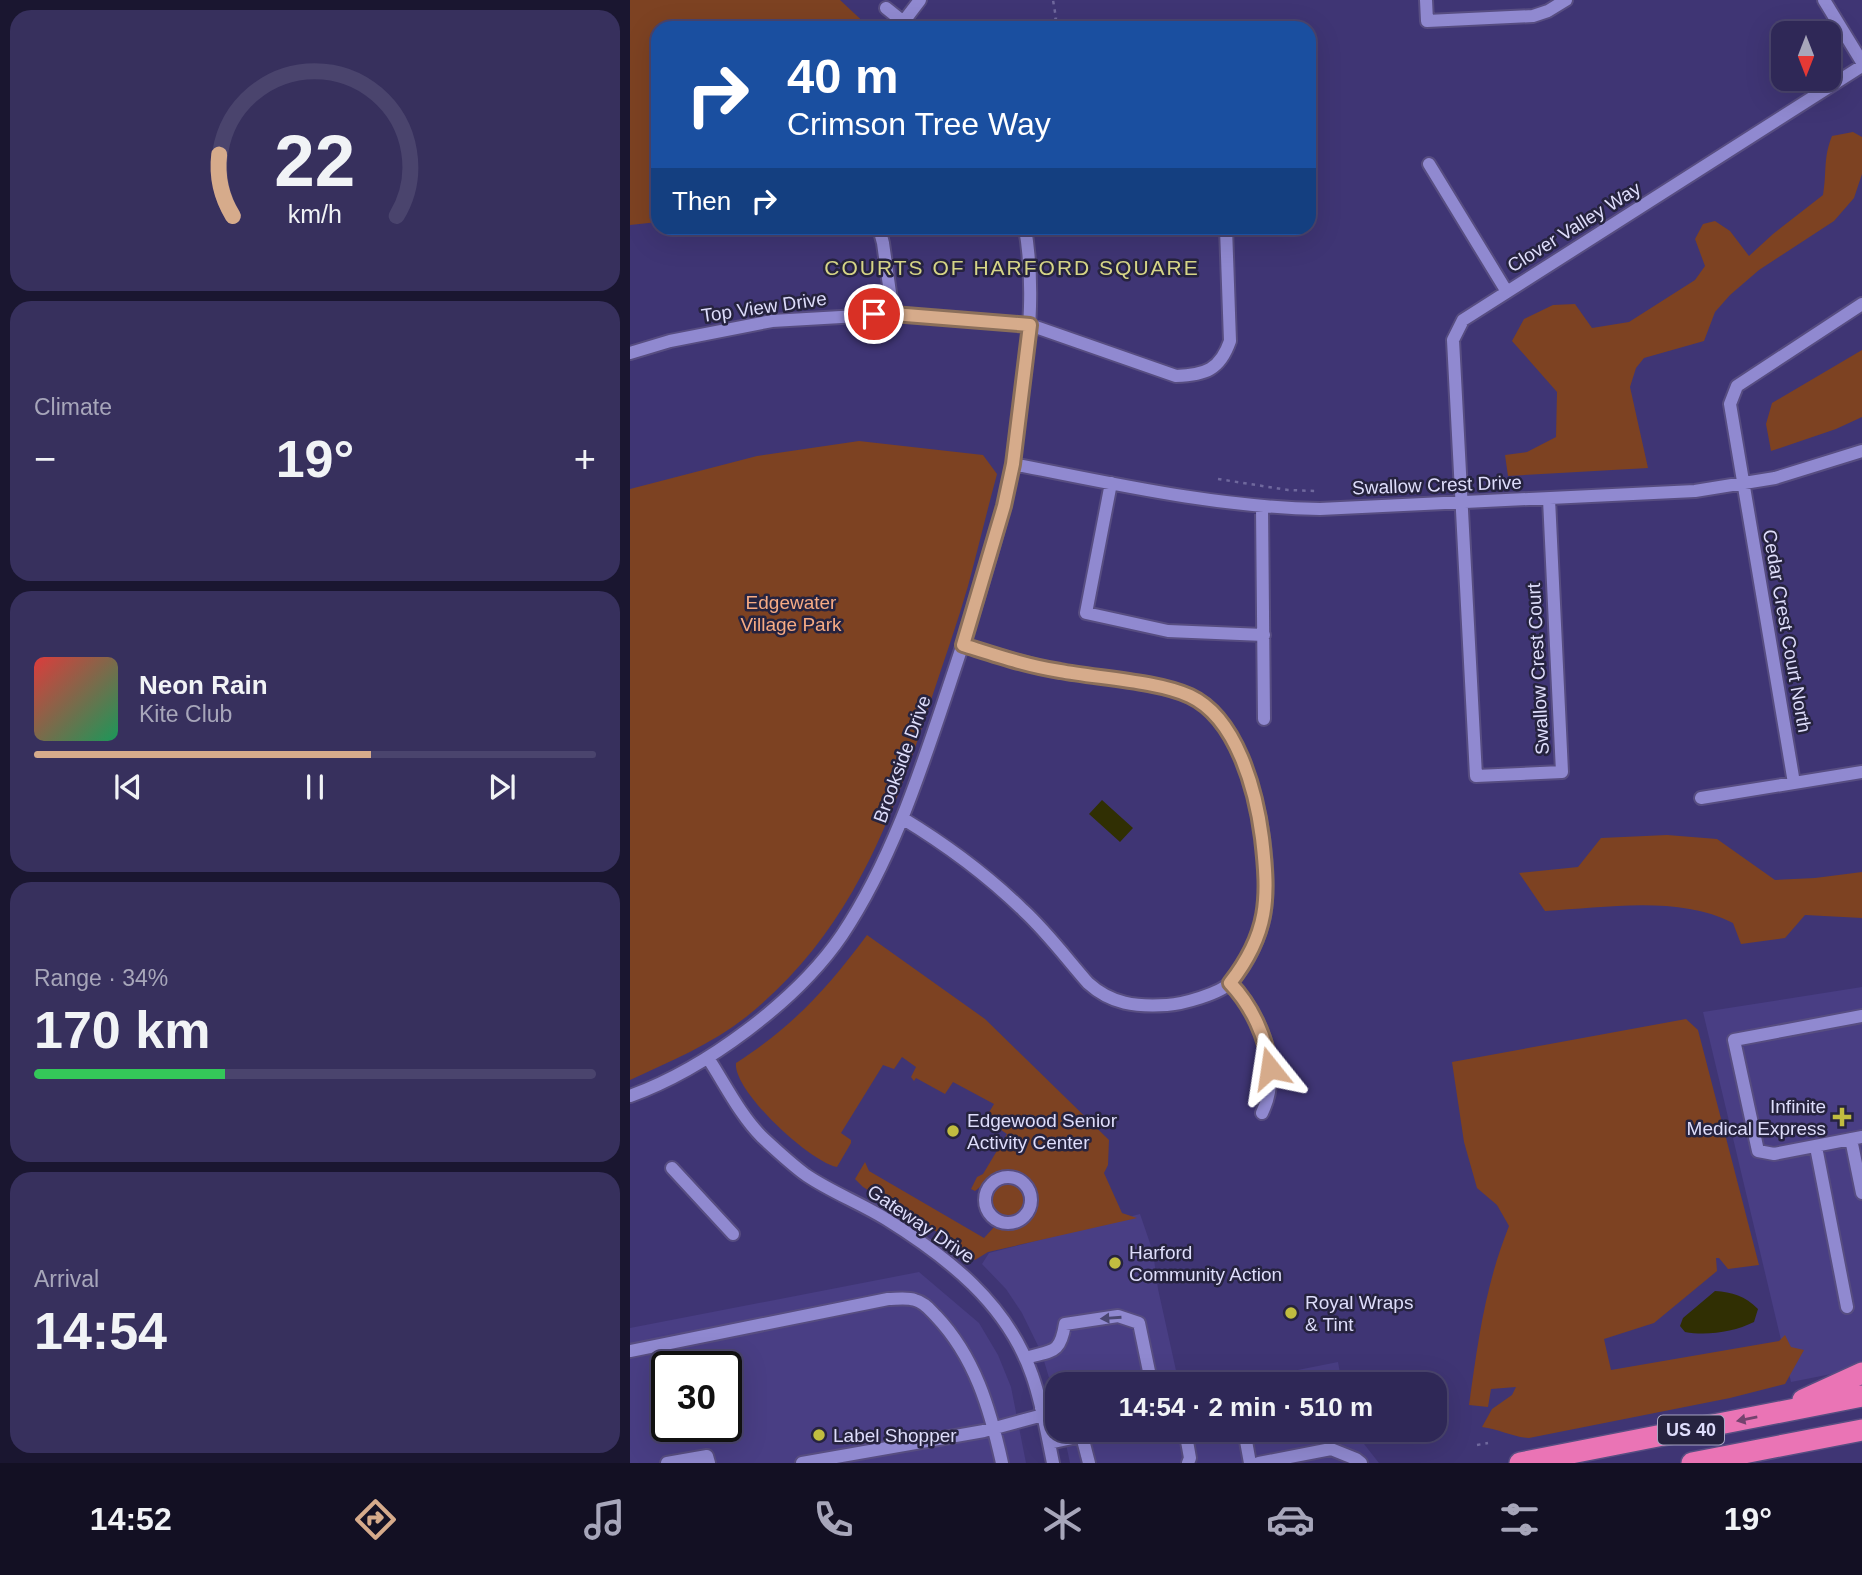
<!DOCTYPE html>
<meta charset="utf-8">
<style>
:root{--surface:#2f2857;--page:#37305d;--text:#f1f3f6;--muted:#a7a6ba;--line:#4a446d;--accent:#d6ab8b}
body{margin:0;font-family:Arial,sans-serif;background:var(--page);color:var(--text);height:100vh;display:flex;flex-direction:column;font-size:26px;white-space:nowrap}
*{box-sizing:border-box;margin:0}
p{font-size:23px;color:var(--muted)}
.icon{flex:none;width:38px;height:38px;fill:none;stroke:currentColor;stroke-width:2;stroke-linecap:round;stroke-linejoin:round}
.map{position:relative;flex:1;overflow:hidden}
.drawer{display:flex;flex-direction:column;gap:10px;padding:10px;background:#1a1630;width:630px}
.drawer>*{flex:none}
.hud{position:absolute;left:21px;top:21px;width:665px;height:214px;border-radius:21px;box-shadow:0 7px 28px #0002,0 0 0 2px var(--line);background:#1a4fa0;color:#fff;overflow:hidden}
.needle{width:46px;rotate:180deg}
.controls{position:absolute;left:1141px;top:21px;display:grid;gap:14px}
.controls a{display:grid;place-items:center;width:70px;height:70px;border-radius:14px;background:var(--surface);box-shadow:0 7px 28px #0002,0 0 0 2px var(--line);font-size:35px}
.speed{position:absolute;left:21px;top:1351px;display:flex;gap:14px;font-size:35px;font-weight:700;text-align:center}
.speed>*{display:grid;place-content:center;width:91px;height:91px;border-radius:50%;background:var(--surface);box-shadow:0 7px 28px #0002,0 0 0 2px var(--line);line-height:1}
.speed .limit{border:4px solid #111;border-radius:10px;background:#fff;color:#111}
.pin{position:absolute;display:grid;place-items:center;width:60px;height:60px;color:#fff;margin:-30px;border:4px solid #fff;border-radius:50%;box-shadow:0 2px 7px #0007}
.me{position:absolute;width:77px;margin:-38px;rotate:345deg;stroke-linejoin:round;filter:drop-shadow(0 0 5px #0008)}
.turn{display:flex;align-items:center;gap:24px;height:147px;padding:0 21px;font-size:32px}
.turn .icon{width:91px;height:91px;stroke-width:2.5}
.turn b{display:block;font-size:49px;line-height:60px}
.then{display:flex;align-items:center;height:66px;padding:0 21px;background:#0003;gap:14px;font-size:26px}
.big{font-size:52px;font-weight:600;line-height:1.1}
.drawer .tile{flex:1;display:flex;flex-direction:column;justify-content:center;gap:10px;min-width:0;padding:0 24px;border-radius:21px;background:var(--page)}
.drawer .dial{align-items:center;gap:0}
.dial svg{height:182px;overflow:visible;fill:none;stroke:var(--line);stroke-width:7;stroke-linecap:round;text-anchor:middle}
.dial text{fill:var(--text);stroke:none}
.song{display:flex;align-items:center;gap:21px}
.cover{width:84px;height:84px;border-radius:10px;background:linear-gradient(135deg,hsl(0 70% 55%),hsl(150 70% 35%))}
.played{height:7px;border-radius:4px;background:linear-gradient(90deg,var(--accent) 60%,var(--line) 60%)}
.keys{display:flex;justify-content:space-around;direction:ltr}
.heat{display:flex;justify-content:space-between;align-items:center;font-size:38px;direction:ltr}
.charge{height:10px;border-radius:5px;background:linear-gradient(90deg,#34c759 34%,var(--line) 0)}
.trip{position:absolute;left:415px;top:1372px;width:402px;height:70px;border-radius:21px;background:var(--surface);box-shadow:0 7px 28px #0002,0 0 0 2px var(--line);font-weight:600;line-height:70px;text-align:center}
.tabs{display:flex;height:112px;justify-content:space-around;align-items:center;background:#131023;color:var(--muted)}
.tabs .icon{width:49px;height:49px}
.tabs .active{color:var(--accent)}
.tabs b{font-size:32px;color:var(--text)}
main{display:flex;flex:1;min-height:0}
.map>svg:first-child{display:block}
.built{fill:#493e84;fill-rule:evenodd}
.green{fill:#7d4222}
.water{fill:#302f03}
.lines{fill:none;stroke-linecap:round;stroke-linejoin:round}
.minor-casing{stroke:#574d81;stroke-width:16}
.highway-casing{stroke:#574d81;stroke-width:24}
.path{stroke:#6f689d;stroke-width:2.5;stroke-dasharray:3.5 5;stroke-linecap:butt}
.minor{stroke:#9089d0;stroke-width:12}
.highway{stroke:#ea74b5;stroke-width:21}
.oneway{fill:#4b4772}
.oneway2{fill:#74436e}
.route-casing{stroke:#8b6f5a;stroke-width:18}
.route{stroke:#d6ab8b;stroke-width:12}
.poi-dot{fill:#c1bd40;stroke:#26233f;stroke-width:2.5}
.labels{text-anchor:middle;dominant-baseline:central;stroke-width:5;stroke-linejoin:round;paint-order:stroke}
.shield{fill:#26233f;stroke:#a7a5c3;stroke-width:2}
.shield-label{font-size:18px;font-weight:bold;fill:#deddfb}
.street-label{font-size:19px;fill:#deddfb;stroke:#26233f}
.park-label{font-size:19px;fill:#f7ab84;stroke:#26233f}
.poi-label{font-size:19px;fill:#deddfb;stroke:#26233f;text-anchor:start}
.neighbourhood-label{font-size:21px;letter-spacing:2px;fill:#d6d587;stroke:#26233f}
</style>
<main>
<section class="drawer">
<div class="tile dial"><svg viewBox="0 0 100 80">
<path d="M14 69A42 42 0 1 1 86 69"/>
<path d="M14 69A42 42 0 0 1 8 42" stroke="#d6ab8b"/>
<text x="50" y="56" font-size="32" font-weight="700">22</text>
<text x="50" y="72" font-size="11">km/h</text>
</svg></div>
<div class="tile"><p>Climate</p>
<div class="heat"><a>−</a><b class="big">19°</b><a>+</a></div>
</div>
<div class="tile">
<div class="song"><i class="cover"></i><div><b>Neon Rain</b><p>Kite Club</p></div></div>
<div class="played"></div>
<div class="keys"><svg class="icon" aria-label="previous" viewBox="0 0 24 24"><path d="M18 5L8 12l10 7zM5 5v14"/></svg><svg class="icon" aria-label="pause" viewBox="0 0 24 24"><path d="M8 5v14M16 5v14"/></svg><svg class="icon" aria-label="next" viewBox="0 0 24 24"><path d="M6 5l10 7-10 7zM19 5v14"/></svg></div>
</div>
<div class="tile"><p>Range · 34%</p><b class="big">170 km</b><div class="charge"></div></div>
<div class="tile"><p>Arrival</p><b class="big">14:54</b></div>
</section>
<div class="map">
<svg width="1232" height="1463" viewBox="0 0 1232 1463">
<rect width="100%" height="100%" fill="#3f3574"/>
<path class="built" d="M 1232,987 L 1232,1368 L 1161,1382 L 1073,1012 Z
M 510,1214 L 523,1252 L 528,1289 L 549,1384 L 427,1384 L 427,1405 L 412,1354 L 392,1313 L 376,1289 L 352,1264 L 359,1253 Z
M 289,1272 L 349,1323 L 368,1355 L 381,1387 L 396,1463 L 0,1463 L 0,1328 ZM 37,1367 L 96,1367 L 96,1426 L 37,1426 Z
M 708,1362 L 712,1384 L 597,1384 Z
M 433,1430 L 723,1430 L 749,1463 L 440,1463 Z"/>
<path class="green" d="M 0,0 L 210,0 L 240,28 L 28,28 L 28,222 L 0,225 Z
M 1223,132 L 1232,137 L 1232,174 L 1224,198 L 1204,221 L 1129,270 L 1100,295 L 1085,312 L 1074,341 L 1014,358 L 1006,368 L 1000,387 L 1018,468 L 878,476 L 875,455 L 897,452 L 926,437 L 927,392 L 882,341 L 894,319 L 923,305 L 945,304 L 962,328 L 999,322 L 1065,280 L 1075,266 L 1065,239 L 1073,224 L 1085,221 L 1100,231 L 1119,256 L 1143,234 L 1193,195 C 1197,172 1193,158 1202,136 Z
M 1232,350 L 1232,417 L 1206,429 L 1141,451 L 1136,424 L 1142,403 Z
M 229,441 L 353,455 L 367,474 C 357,511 348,549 338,586 C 327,624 314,660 302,697 C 262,820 221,933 116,1017 C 82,1044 39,1062 0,1080 L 0,489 L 127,456 Z
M 1037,835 L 1087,839 L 1145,880 L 1185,878 L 1232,872 L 1232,918 L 1175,915 L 1155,938 L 1111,944 L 1103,923 C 1048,895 975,908 915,911 L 889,873 L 948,867 L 971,838 Z
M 237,935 L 355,1019 L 479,1140 L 478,1165 L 474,1173 L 492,1213 L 507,1218 L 358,1252 L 345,1260 L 317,1238 L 233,1187 L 225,1179 L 235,1162 L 239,1171 L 354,1238 L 365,1226 C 372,1229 379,1229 387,1227 C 422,1215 399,1159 367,1173 C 359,1177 352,1186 345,1191 L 341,1189 L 347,1177 L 353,1174 L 377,1134 L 355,1119 L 364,1104 L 323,1082 L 315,1094 L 286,1078 L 284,1081 L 281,1077 L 286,1067 L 272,1057 L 264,1069 L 253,1065 L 211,1133 L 221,1140 L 221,1143 L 207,1167 C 180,1162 103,1091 106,1063 C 163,1026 197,989 237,935 Z
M 1056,1019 L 1068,1030 L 1129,1265 L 1098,1269 L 1089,1258 L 1086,1258 L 1087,1271 L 1024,1323 L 974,1339 L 981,1370 L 1149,1341 L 1155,1335 L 1161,1347 L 1174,1350 L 1155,1384 L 1100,1398 L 899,1438 C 882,1437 869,1429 852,1427 L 862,1409 L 882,1395 L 886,1387 L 861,1389 L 858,1407 L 839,1405 C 848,1341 855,1286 879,1226 L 867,1205 L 847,1188 L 834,1142 L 822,1062 Z
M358 1200a19 19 0 1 1 38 0a19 19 0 1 1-38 0Z"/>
<path class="water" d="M 472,800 L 503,828 L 490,842 L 459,814 Z
M 1085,1291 C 1102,1292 1115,1296 1128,1309 L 1124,1322 C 1104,1332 1077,1336 1055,1332 L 1050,1326 L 1053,1318 Z"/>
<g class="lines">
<g class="minor-casing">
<path id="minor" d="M 796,0 L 797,21 L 903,16 L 918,11 L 936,0
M 1194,0 L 1232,62
M 256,8 L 281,28
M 274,21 L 290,0
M 799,164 L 877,292
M 249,228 L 253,243 L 263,314
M 0,353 L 40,341 L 142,321 L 263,314 L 400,325 L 546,376 C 575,375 590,370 600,341 L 596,228
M 383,464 C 485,484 585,507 690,509 L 1065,491 L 1145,478 L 1232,451
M 481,483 L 456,613 L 538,631 L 634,635
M 919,499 L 932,772 L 846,776 L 823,340 L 833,320 L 1232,66
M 632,507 L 634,719
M 1164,783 L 1100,404 L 1107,386 L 1232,304
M 1071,798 L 1232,772
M 272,818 C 315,844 357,875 393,910 C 417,932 437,959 458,983 C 481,1004 506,1007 537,1005 C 552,1004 590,994 601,982 C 617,966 629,939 634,916 C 645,858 621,723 560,696 C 525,680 469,678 430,671 C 397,665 365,655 333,645
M 600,983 C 632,1015 653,1070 632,1113
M 1232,1016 L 1104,1040 L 1128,1151 L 1144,1154 L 1232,1137
M 78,1058 C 95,1084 110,1115 132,1137 C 146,1150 161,1164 176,1175 C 201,1192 230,1203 256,1219 C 317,1257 377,1303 402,1375 C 412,1403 417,1434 423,1463
M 0,1096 C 75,1069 167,1001 212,935 C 260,863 288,779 315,698 C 336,635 358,570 374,506 C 384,466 388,425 393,385 C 400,332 404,281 395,228
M 1221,1139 L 1232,1193
M 1186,1147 L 1217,1307
M 42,1168 L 103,1234
M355 1200a23 23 0 1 1 46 0a23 23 0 1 1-46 0Z
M 0,1351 L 258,1299 C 266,1299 277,1297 285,1300 C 294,1302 300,1310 306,1316 C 345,1357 360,1409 372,1463
M 395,1358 C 422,1350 430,1355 435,1324 L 488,1316 L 509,1323 L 521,1381 L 519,1384
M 411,1408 L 427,1405
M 555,1430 L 560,1458 L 558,1463
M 614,1430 L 620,1463
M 419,1443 L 452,1436 L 459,1463
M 37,1463 L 77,1456 L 79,1463
M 172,1463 L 354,1431 L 413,1415
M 629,1463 L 701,1449 L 726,1459 L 731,1463"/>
</g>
<g class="highway-casing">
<path id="highway" d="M 1173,1400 L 1232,1373
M 890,1463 L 1232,1396
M 1062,1463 L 1232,1430"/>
</g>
<path class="path" d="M 420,28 L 426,18 L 423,0
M 588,479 L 658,490 L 685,491
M 847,1445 L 858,1443"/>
<use href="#minor" class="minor"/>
<use href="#highway" class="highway"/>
</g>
<defs><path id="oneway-solid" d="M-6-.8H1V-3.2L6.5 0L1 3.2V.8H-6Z" transform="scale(1.75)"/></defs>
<use class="oneway" href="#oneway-solid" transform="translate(481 1318) rotate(176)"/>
<use class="oneway2" href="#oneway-solid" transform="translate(1117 1419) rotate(169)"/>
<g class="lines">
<g class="route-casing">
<path id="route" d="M 244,314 L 263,314 L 400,325 L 383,464 L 374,506 L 333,645 C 365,655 397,666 430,671 C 467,678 528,681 560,696 C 607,718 626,791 632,838 C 639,898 639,933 600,983 C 622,1006 636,1037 640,1068"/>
</g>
<use href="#route" class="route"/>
</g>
<g class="poi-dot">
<path d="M1208.5 1106.5h7v7h7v7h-7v7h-7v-7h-7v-7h7z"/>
<circle cx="323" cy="1131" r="7"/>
<circle cx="485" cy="1263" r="7"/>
<circle cx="661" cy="1313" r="7"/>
<circle cx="189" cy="1435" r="7"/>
</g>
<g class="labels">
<rect class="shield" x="1028" y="1415.5" width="66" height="29" rx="5"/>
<g class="shield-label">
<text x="1061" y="1430">US 40</text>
</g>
<g class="street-label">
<text transform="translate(944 227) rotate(-32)">Clover Valley Way</text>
<text transform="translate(134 307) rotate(-8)">Top View Drive</text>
<text transform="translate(807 485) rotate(-2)">Swallow Crest Drive</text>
<text transform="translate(1157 631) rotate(80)">Cedar Crest Court North</text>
<text transform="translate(908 669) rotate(-93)">Swallow Crest Court</text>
<text transform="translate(272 759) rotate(-70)">Brookside Drive</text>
<text transform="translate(291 1224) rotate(34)">Gateway Drive</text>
</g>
<g class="park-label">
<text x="161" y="602">Edgewater<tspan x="161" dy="22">Village Park</tspan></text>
</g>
<g class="poi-label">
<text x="1196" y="1106" text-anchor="end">Infinite<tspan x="1196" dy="22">Medical Express</tspan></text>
<text x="337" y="1120">Edgewood Senior<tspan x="337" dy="22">Activity Center</tspan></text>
<text x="499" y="1252">Harford<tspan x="499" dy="22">Community Action</tspan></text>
<text x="675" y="1302">Royal Wraps<tspan x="675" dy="22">&amp; Tint</tspan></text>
<text x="203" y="1435">Label Shopper</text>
</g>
<g class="neighbourhood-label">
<text x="382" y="267">COURTS OF HARFORD SQUARE</text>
</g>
</g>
</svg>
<div class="controls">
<a><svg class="needle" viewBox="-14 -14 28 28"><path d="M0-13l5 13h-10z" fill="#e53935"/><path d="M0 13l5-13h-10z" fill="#a7a6ba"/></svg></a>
</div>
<div class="speed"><div class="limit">30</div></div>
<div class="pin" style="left:244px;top:314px;background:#d93025"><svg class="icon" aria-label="arrive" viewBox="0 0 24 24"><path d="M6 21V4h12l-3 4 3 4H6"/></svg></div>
<svg class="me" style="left:640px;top:1068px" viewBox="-20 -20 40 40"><path d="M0-17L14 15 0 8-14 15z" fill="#d6ab8b" stroke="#fff" stroke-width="4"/></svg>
<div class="trip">14:54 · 2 min · 510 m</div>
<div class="hud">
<div class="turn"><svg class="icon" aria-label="right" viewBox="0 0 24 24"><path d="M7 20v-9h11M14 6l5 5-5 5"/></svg><div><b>40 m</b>Crimson Tree Way</div></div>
<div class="then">Then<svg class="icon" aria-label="right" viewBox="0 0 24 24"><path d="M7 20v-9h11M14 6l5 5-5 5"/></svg></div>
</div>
</div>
</main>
<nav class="tabs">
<b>14:52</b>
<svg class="icon active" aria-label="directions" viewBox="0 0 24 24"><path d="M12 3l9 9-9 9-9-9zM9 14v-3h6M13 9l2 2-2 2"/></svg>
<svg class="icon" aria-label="music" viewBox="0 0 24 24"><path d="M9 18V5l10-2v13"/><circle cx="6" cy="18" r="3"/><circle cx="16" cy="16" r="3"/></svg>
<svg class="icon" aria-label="phone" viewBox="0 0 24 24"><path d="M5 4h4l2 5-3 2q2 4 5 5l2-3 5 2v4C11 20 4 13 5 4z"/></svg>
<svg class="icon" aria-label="climate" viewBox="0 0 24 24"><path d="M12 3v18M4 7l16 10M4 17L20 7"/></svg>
<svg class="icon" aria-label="car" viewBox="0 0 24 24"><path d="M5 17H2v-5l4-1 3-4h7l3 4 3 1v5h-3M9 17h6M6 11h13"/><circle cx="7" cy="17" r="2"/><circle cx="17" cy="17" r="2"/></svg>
<svg class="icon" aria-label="filters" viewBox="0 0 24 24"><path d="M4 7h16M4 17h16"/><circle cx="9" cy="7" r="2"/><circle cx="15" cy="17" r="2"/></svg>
<b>19°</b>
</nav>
